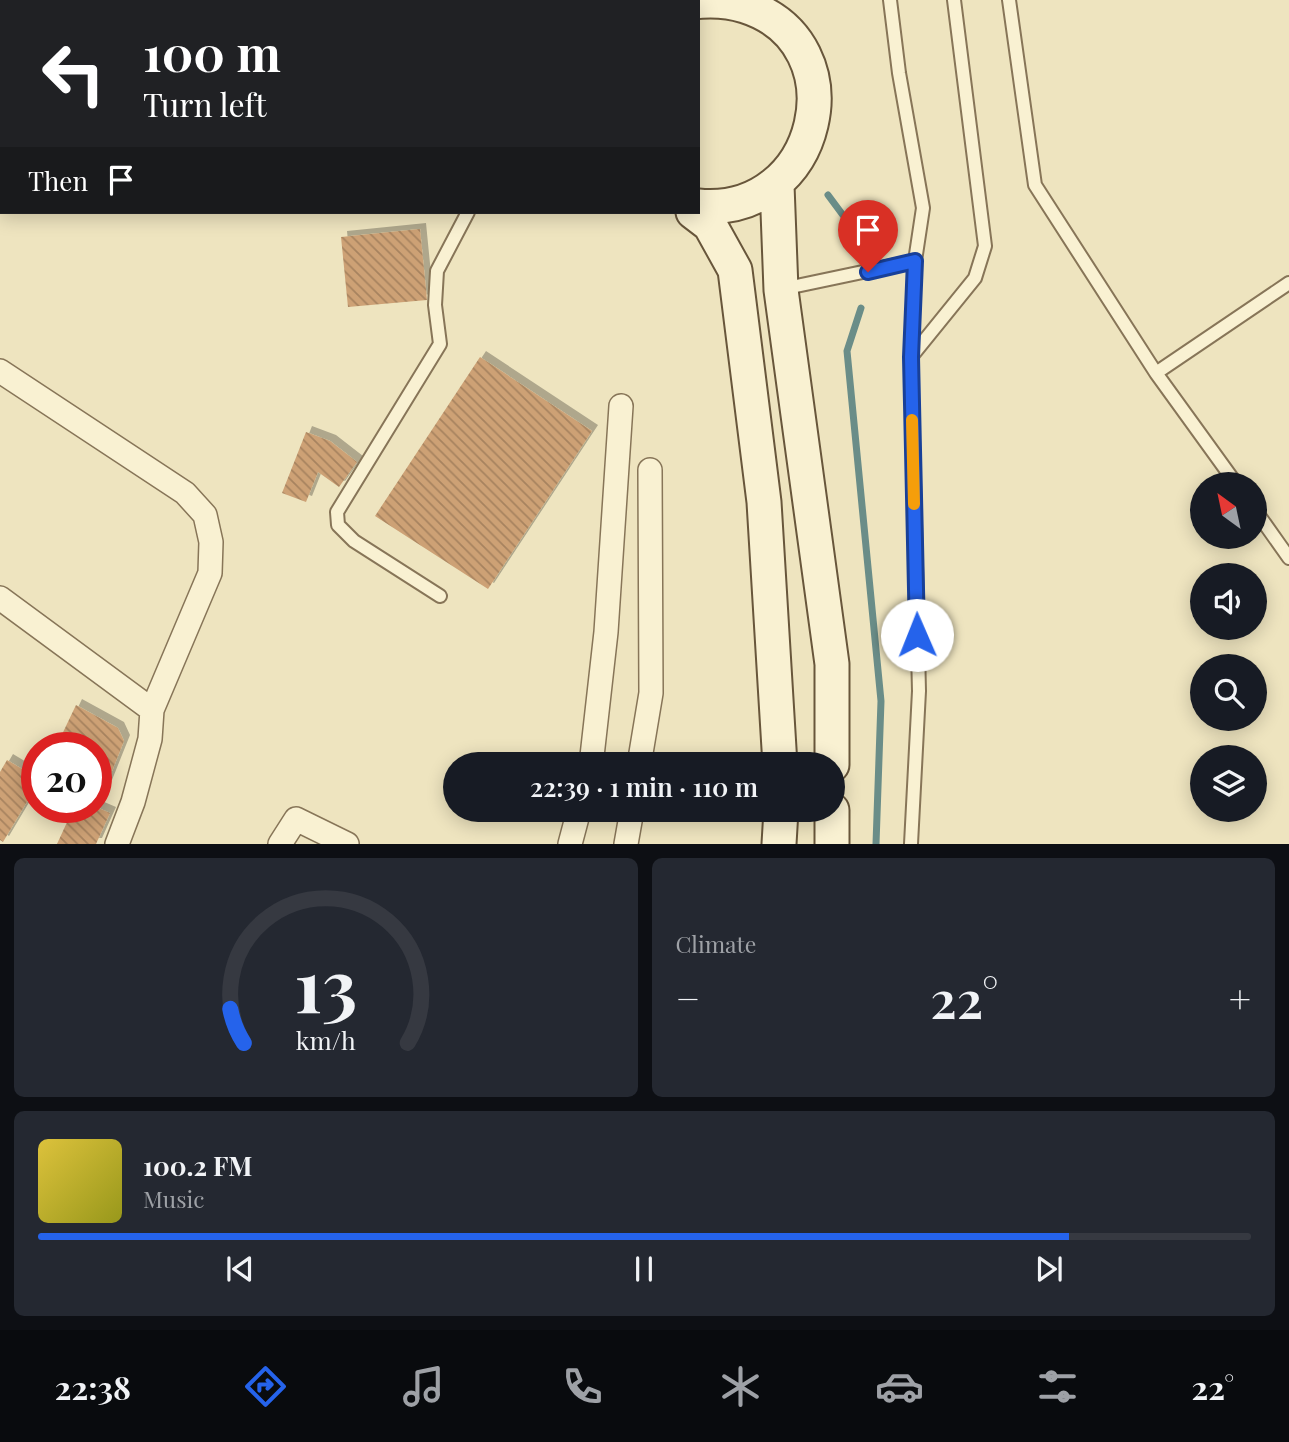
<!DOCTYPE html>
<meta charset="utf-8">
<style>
:root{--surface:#171b24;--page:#242831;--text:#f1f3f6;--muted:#9ea1a6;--line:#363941;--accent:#2563eb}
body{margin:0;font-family:"Playfair Display",serif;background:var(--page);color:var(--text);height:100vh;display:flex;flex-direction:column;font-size:26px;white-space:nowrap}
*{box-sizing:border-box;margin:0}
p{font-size:23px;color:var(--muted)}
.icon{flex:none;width:38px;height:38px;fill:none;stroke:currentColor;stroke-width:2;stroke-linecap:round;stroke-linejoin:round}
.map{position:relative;height:844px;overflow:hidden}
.panel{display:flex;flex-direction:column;gap:14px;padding:14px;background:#0d0f14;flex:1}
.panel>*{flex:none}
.guide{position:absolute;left:0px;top:0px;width:700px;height:214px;box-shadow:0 4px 18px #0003;background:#202124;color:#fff;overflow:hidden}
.needle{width:46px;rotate:327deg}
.controls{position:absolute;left:1190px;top:472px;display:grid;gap:14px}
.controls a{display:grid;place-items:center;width:77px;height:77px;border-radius:50%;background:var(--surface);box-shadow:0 4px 18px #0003;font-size:35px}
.speed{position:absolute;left:21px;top:732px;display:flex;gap:14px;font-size:35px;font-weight:700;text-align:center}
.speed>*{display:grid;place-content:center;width:91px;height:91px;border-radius:50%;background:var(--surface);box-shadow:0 4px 18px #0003;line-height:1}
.speed .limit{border:10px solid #d22;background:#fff;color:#111}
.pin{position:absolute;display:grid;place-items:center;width:60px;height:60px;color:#fff;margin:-72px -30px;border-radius:50% 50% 50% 0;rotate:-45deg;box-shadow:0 0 7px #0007}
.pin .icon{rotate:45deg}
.me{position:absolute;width:77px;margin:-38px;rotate:359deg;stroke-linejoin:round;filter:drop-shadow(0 0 5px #0008)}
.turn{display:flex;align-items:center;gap:24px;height:147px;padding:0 28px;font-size:32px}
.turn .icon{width:91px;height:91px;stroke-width:2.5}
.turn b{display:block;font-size:49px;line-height:60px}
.then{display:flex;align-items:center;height:66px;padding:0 28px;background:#0003;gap:14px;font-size:26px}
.big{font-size:52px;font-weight:600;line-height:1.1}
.panel .widget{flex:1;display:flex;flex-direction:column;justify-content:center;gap:10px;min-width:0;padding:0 24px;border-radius:10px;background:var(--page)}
.panel .dial{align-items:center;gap:0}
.dial svg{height:182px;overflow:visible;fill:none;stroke:var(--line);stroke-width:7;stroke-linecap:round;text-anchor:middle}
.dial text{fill:var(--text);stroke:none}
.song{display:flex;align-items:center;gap:21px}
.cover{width:84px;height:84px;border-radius:10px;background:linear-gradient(135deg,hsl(50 70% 55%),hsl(60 70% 35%))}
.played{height:7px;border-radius:4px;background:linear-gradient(90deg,var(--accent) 85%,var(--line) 85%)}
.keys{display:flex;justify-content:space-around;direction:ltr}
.heat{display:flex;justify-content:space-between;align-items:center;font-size:38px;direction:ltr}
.panel .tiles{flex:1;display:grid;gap:14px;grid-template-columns:1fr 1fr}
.widget:last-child{grid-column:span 2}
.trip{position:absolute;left:443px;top:752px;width:402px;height:70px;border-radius:35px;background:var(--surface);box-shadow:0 4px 18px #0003;font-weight:600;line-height:70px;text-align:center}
.tabs{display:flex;height:112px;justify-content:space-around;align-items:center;background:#090b0e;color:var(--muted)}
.tabs .icon{width:49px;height:49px}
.tabs .on{color:var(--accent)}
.tabs b{font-size:32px;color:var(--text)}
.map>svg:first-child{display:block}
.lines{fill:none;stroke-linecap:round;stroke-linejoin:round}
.stream{stroke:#6a8d88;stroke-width:7}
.building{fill:url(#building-back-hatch);filter:url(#shadow)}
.lane-casing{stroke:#877558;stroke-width:16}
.street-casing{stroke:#877558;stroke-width:26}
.secondary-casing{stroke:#68563b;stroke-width:37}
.lane{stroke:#f9f1d2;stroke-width:12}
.street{stroke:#f9f1d2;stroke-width:23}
.secondary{stroke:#f9f1d2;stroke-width:33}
.route-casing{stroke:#184099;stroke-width:18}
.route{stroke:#2563eb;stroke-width:12}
.slow{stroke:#f59e0b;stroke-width:12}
</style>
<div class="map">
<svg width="1289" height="844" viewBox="0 0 1289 844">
<defs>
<pattern id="building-back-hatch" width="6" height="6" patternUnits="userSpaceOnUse" patternTransform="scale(1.75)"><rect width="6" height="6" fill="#cda175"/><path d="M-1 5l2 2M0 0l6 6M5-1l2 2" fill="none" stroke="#a7835f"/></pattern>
<filter id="shadow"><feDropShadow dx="6" dy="-6" stdDeviation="0" flood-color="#0004"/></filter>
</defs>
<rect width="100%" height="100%" fill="#eee4bf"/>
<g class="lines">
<path class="stream" d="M 828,195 L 854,230
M 861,308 L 847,351 L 881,701 L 876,844"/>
</g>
<path class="building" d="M 420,229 L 427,300 L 348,307 L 341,237 Z
M 480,357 L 592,431 L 488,589 L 375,516 Z
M 306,432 L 330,441 L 357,462 L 339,487 L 318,472 L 306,502 L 282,493 Z
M 76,705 L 118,728 L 124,741 L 106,786 L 96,782 L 96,747 L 56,747 Z
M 7,760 L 37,778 L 37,785 L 3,842 L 0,840 L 0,772 Z
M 74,807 L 96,807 L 110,813 L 96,844 L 57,844 Z"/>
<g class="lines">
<g class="lane-casing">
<path id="lane" d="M 890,0 L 899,73 L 923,208 L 915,261 L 911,357 L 919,691 L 911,844
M 1009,0 L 1035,185 L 1156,373 L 1237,485
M 362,2 L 362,0
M 782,289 L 915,261
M 911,357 L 975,278 L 985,246 L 954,0
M 1156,373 L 1289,283
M 1255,510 L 1289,558
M 440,596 L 354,541 L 338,525 L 337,512 L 440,344 L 435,305 L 437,271 L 468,212"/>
</g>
<g class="street-casing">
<path id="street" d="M 2,0 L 7,2
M 140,2 L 141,0
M 0,371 L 185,493 L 205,515 L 211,542 L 210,573 L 152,710 L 150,739 L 133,802 L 117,844
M 0,598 L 152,710
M 591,765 L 606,632 L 621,406
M 639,765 L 651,693 L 650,470
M 280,844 L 296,819 L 347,844
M 570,844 L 579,810
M 626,844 L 632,810"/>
</g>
<g class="secondary-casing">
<path id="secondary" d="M 422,0 L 425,2
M 654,2 L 654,0
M 693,2 C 710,0 729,1 745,6 C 861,43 821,218 698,206
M 777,185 L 781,290 L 832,664 L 832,765
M 693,212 L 710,225 L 735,270 L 764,502 L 780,765
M 779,844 L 781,810
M 832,844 L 832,810"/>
</g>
<use href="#lane" class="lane"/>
<use href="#street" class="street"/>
<use href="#secondary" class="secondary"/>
</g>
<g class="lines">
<g class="route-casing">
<path id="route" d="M 868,272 L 915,261 L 911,357 L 917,635"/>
</g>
<use href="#route" class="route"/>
<path class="slow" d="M 912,420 L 914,504"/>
</g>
</svg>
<div class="controls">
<a><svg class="needle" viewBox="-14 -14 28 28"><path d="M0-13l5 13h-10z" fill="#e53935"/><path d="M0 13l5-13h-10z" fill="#9ea1a6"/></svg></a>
<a><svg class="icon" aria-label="sound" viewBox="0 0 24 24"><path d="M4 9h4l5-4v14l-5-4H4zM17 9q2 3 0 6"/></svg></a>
<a><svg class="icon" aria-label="search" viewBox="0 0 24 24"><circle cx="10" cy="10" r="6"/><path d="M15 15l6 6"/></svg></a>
<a><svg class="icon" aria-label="layers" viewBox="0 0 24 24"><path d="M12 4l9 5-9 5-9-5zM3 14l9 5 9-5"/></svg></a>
</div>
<div class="speed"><div class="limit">20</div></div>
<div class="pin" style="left:868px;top:272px;background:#d93025"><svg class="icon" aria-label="arrive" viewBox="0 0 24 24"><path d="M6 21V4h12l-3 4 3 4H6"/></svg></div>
<svg class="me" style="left:917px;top:635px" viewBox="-20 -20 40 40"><circle r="19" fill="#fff"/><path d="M0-13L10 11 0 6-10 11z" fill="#2563eb"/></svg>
<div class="trip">22:39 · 1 min · 110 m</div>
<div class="guide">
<div class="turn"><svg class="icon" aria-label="left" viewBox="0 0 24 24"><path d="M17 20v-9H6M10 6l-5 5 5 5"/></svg><div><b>100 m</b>Turn left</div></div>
<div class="then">Then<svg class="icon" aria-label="arrive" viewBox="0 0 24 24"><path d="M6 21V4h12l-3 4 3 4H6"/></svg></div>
</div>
</div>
<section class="panel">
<div class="tiles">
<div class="widget dial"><svg viewBox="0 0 100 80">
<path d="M14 69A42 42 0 1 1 86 69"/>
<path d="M14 69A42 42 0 0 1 8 54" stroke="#2563eb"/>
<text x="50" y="56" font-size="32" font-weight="700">13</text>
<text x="50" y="72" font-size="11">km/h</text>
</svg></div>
<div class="widget"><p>Climate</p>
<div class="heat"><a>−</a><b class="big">22°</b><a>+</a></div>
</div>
<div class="widget">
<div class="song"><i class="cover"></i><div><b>100.2 FM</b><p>Music</p></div></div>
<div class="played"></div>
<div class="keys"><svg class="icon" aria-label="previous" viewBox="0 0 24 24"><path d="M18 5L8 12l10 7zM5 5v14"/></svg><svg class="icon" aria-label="pause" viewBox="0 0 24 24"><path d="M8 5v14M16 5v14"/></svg><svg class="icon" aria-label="next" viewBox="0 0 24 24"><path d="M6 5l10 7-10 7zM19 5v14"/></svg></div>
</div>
</div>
</section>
<nav class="tabs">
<b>22:38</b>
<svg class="icon on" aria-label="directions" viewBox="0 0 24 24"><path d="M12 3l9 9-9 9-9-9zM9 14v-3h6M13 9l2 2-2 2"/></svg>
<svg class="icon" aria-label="music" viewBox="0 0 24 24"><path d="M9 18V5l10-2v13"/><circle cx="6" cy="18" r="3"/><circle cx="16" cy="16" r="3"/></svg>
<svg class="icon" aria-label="phone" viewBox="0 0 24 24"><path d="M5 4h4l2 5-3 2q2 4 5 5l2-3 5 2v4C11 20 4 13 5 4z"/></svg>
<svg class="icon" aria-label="climate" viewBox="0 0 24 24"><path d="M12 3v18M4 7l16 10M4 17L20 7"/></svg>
<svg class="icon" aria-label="car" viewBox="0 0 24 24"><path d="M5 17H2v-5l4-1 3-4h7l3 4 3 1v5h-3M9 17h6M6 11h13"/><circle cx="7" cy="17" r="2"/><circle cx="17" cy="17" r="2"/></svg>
<svg class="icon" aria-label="filters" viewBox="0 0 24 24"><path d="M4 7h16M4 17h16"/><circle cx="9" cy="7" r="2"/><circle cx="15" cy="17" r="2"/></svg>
<b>22°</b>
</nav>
